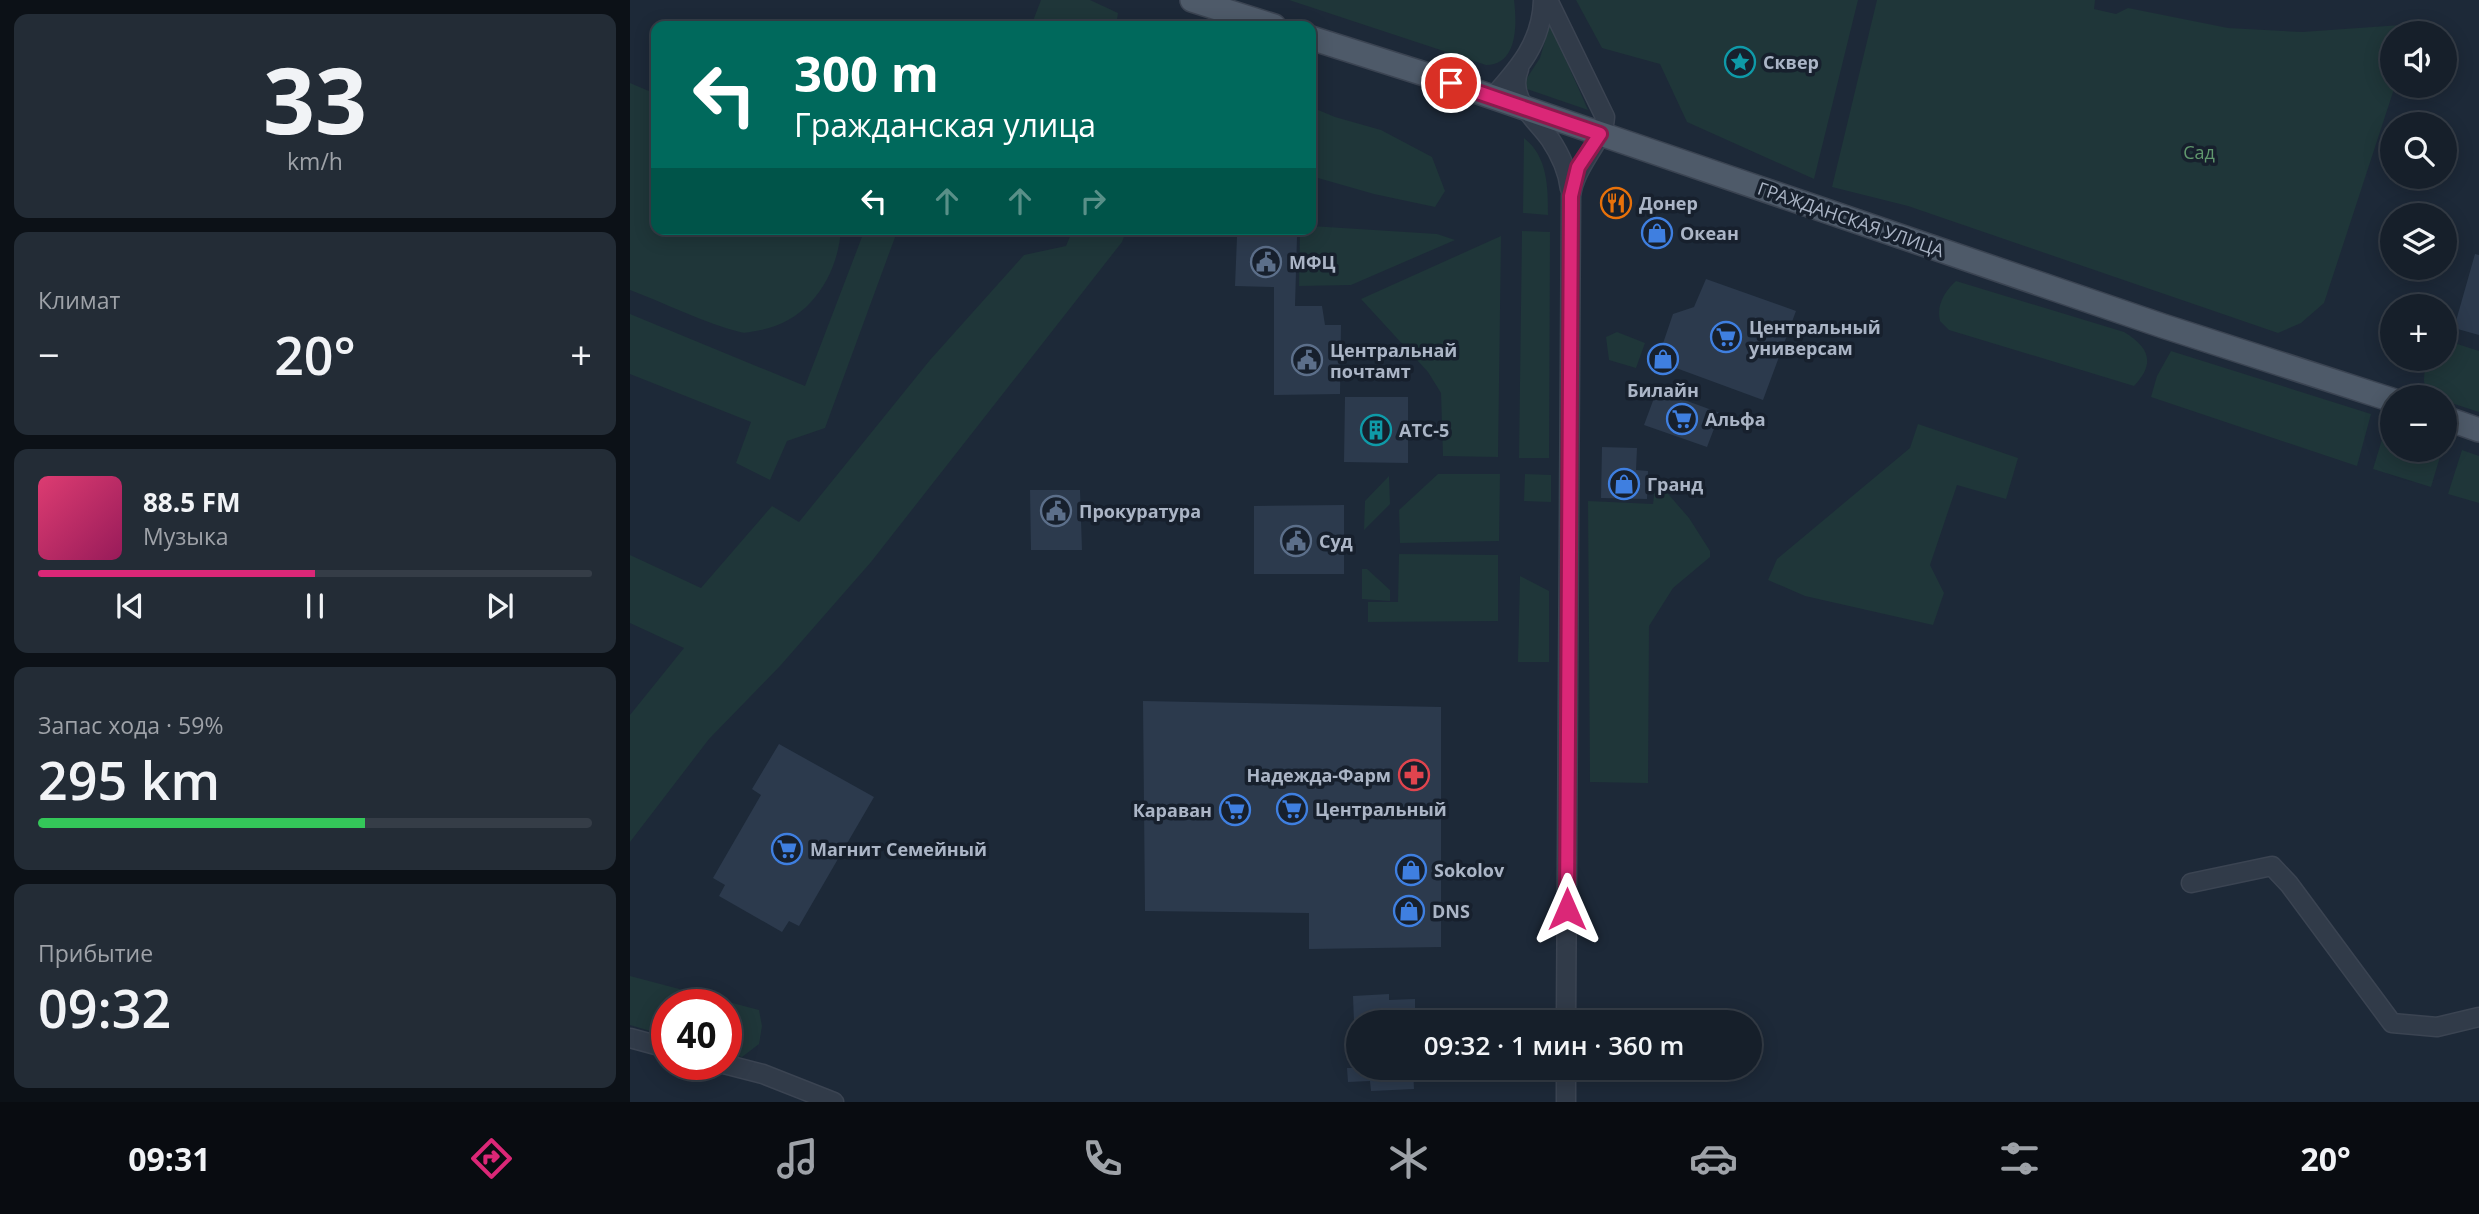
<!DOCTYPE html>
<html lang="ru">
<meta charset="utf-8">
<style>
:root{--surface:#161f2a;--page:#232c36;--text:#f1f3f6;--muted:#9ea2a8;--line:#353d47;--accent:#db2777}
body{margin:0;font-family:"Open Sans",sans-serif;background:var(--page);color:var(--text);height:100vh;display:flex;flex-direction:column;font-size:26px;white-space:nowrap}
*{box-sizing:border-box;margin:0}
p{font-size:23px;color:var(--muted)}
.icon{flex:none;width:38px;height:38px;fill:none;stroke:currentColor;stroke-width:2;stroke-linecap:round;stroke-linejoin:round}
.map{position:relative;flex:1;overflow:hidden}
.panel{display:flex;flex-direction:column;gap:14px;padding:14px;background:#0c1117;width:630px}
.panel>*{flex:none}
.hud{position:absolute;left:21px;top:21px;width:665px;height:214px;border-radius:14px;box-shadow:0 4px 18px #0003,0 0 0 2px var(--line);background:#00695c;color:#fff;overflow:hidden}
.fabs{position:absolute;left:1750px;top:21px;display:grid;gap:14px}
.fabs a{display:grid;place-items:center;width:77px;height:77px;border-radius:50%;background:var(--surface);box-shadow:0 4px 18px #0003,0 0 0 2px var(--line);font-size:35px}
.speed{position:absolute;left:21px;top:989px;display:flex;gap:14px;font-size:35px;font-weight:700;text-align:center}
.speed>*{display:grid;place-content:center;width:91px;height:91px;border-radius:50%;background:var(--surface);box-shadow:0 4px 18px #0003,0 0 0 2px var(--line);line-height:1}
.speed .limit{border:10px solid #d22;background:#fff;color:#111}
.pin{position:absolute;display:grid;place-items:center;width:60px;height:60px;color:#fff;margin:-30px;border:4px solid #fff;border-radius:50%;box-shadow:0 2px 7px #0007}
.me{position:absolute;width:77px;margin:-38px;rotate:0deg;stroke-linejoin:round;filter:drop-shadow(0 0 5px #0008)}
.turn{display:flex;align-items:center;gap:24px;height:147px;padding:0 28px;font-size:32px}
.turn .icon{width:91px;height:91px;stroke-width:2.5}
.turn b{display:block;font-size:49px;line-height:60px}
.lanes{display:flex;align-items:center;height:66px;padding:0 28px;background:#0003;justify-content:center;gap:35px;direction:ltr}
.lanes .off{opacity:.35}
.big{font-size:52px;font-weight:600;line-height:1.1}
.panel .tile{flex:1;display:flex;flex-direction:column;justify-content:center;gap:10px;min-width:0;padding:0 24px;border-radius:14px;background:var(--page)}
.panel .dial{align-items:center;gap:0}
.dial b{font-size:91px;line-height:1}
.song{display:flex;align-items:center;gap:21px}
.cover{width:84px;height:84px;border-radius:10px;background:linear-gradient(135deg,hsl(340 70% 55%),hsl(330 70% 35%))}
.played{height:7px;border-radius:4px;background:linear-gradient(90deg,var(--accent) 50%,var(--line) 50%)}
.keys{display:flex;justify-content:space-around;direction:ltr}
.heat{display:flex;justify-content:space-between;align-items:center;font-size:38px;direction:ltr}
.charge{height:10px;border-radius:5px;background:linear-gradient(90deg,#34c759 59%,var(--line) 0)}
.trip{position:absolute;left:716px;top:1010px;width:416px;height:70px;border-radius:35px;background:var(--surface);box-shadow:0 4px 18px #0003,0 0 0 2px var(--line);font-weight:600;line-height:70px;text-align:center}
.tabs{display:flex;height:112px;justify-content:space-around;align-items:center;background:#090c11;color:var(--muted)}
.tabs .icon{width:49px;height:49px}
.tabs .on{color:var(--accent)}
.tabs b{font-size:32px;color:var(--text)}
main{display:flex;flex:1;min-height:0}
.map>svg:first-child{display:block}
.green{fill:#1f3639}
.building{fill:#2c3a4d}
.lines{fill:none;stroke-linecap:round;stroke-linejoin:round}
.minor-casing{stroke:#3b4452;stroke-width:21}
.major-casing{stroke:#3b4452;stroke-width:26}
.minor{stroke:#313b49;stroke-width:18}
.major{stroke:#4e5a69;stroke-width:23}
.route-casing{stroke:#8e194d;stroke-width:18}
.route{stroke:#db2777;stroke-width:12}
.labels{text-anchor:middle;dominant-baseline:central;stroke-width:7;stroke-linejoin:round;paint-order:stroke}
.poi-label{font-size:18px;font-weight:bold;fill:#abb5c6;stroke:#17202d;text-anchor:start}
.park-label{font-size:18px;fill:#60986d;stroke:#17202d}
.street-label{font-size:18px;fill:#abb5c6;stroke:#17202d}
</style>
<main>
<section class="panel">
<div class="tile dial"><b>33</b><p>km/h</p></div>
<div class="tile"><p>Климат</p>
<div class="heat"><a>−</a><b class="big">20°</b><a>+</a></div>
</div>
<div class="tile">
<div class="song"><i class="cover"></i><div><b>88.5 FM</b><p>Музыка</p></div></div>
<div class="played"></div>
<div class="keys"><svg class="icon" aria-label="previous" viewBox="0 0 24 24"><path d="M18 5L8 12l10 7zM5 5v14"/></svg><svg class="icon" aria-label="pause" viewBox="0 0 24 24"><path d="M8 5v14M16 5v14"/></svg><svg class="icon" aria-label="next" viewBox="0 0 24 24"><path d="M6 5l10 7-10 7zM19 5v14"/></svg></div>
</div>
<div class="tile"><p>Запас хода · 59%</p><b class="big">295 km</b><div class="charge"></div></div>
<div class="tile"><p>Прибытие</p><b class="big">09:32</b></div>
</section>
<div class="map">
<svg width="1849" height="1102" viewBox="0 0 1849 1102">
<rect width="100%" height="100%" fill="#1d2938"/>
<path class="green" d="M 411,0 L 460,0 L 488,13 L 486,26 L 401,26 Z
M 659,0 L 884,0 C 887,24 888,65 856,65 Z
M 946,0 L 1228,0 L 1184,179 L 1057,122 L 1030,64 L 972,48 Z
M 1247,0 L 1465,0 L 1464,9 L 1486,14 L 1498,8 L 1598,28 L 1672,32 L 1785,24 L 1783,33 L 1762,33 L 1762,86 L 1765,86 L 1694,303 L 1671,323 L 1648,333 L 1278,206 L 1202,187 Z
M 920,24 L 958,110 L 891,87 L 910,58 Z
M 0,83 L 26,94 L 26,229 L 211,229 C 208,276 179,321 131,330 C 124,331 116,334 110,332 C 74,323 35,303 0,290 Z
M 681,107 L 705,117 L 751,130 L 802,157 L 815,191 L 805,207 L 744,194 L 681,176 Z
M 894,138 C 918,157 918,187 918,215 L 893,213 Z
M 681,226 L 807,234 L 825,240 L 721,285 L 669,286 L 670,229 L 681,229 Z
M 235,229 L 268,229 L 195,428 L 157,441 L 140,480 L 106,463 L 121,422 L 0,374 L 0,314 L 175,386 Z
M 443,229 L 497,229 L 492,242 L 241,562 L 150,666 L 79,739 L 0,842 L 0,715 L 54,648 L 0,623 L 0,555 L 71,588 L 142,506 L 169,522 L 300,360 L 394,255 L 436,246 Z
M 892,231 L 920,232 L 919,458 L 889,458 Z
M 871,236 L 868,457 L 813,456 L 811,393 L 798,372 L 731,299 Z
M 1326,281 L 1494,332 C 1519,347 1526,363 1504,386 L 1319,330 L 1310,321 C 1306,305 1315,291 1326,281 Z
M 987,332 L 1015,343 L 1006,368 L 979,360 L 976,337 Z
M 1815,340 L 1849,351 L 1849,412 L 1815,401 L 1815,397 L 1805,397 C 1789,386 1794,375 1798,359 L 1815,359 Z
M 1541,351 L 1741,414 L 1727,466 L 1521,397 L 1527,376 Z
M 1758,420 L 1762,422 L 1762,450 L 1812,450 L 1801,487 L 1743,469 Z
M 1288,424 L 1388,458 L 1376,499 L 1327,485 L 1300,565 L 1314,593 L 1303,625 L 1175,596 L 1138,580 L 1147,559 L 1280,448 Z
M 1832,450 L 1849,456 L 1849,503 L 1818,494 Z
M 808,474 L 870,474 L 869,541 L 770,543 L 769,510 Z
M 895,474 L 921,475 L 921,502 L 894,501 Z
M 759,476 L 760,504 L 734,530 L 735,501 Z
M 1026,480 L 1059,518 L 1080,551 L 1080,557 L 1043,588 L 1019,626 L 1018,783 L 960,782 L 958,501 L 1023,504 Z
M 769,554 L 868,555 L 868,621 L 738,622 L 738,602 L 768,602 Z
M 732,569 L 737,569 L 760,590 L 760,601 L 732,599 Z
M 890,576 L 919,591 L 919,662 L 888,662 Z
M 0,976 L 129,1010 L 132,1026 L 129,1044 L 112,1057 L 96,1053 L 96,1004 L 37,1004 L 37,1036 L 0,1025 Z"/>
<path class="building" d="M 627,236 L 667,237 L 665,306 L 692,306 L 695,325 L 711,325 L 710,394 L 644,395 L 644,287 L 605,286 L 607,237 Z
M 1845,254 L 1849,255 L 1849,335 L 1824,328 Z
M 1076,279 L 1166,311 L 1133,400 L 1027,361 L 1043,314 L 1064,307 Z
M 1027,390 L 1090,413 L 1077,447 L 1014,425 Z
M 715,397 L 778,397 L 778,463 L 714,462 Z
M 972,447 L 1007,448 L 1006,470 L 1018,471 L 1017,499 L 971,498 Z
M 400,490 L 450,490 L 452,550 L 401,550 Z
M 714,505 L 714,574 L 624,574 L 624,506 Z
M 513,701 L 811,707 L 811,947 L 679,949 L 679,913 L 515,911 Z
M 149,744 L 244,797 L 169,926 L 159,921 L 152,932 L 89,896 L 95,885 L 83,878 L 131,795 L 122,789 Z
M 759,994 L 759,1000 L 785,999 L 785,1022 L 724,1022 L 723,996 Z
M 717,1068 L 783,1068 L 784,1089 L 741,1091 L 740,1081 L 718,1082 Z"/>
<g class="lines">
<g class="minor-casing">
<path id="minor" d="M 918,0 L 975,117 C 974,141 945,164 941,196 L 936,1022
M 889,69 C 877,98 904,117 920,139 C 930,154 938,172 940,189
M 863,97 C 889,68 912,42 913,0
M 1561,883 L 1642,866 L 1659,884 L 1762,1023 L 1807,1027 L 1849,1017
M 0,1038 L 37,1048
M 94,1064 L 133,1074 L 204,1102
M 936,1102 L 936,1068"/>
</g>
<g class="major-casing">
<path id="major" d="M 562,0 L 644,26
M 681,38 L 801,76 L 1533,326 L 1762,400
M 1815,418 L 1849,430"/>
</g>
<use href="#minor" class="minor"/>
<use href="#major" class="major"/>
</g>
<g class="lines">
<g class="route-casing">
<path id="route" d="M 821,83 L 970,134 L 948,167 L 941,196 L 937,909"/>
</g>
<use href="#route" class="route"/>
</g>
<defs>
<g id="sight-ring" transform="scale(1.575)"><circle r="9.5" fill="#17202d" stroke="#0f9aa8" stroke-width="1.5"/><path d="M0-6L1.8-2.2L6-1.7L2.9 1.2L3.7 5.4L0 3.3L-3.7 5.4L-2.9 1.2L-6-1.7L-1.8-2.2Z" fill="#0f9aa8"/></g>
<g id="restaurant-ring" transform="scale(1.575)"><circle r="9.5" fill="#17202d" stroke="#e8710a" stroke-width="1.5"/><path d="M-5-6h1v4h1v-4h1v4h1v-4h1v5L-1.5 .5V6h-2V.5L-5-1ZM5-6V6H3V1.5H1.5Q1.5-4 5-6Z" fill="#e8710a"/></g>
<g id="shop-ring" transform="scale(1.575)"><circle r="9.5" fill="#17202d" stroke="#3f7fe0" stroke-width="1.5"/><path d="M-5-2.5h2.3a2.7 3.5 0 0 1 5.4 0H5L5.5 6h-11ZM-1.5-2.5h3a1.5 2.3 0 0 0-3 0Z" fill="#3f7fe0"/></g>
<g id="civic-ring" transform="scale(1.575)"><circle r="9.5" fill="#17202d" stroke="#5c6f8a" stroke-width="1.5"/><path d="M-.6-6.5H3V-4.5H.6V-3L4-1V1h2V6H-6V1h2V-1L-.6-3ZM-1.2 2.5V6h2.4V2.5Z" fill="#5c6f8a"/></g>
<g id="supermarket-ring" transform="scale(1.575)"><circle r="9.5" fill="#17202d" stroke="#3f7fe0" stroke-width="1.5"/><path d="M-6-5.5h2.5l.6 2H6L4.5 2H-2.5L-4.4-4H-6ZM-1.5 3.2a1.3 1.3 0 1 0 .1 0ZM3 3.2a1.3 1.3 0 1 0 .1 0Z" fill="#3f7fe0"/></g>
<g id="building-ring" transform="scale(1.575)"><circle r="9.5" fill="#17202d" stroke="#0f9aa8" stroke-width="1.5"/><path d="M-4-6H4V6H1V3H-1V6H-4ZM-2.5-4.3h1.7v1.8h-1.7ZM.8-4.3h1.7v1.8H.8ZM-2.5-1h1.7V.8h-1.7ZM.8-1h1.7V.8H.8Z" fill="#0f9aa8"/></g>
<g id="pharmacy-ring" transform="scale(1.575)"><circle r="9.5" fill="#17202d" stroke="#e0444e" stroke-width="1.5"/><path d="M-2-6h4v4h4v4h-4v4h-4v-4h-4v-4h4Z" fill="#e0444e"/></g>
</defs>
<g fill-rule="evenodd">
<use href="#sight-ring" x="1110" y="62"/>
<use href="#restaurant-ring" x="986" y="203"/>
<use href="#shop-ring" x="1027" y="233"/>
<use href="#civic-ring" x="636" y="262"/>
<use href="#supermarket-ring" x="1096" y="337"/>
<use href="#shop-ring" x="1033" y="359"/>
<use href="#civic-ring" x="677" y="360"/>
<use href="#supermarket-ring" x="1052" y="419"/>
<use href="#building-ring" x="746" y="430"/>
<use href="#shop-ring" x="994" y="484"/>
<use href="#civic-ring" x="426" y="511"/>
<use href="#civic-ring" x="666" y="541"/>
<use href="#pharmacy-ring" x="784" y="775"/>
<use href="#supermarket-ring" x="662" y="809"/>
<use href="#supermarket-ring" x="605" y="810"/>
<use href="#supermarket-ring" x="157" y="849"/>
<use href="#shop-ring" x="781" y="870"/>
<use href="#shop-ring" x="779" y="911"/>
</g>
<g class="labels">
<g class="poi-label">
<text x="1133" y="62">Сквер</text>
<text x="1009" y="203">Донер</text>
<text x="1050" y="233">Океан</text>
<text x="659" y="262">МФЦ</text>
<text x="1119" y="327">Центральный<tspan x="1119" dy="21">универсам</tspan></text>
<text x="700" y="350">Центральнай<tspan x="700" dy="21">почтамт</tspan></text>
<text x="1033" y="390" text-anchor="middle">Билайн</text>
<text x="1075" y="419">Альфа</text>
<text x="769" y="430">АТС-5</text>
<text x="1017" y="484">Гранд</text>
<text x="449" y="511">Прокуратура</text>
<text x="689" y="541">Суд</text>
<text x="761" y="775" text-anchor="end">Надежда-Фарм</text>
<text x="685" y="809">Центральный</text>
<text x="582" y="810" text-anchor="end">Караван</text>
<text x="180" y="849">Магнит Семейный</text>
<text x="804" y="870">Sokolov</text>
<text x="802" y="911">DNS</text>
</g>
<g class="park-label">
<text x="1569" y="152">Сад</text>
</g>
<g class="street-label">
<text transform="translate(1221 219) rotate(19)">ГРАЖДАНСКАЯ УЛИЦА</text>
</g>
</g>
</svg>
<div class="fabs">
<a><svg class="icon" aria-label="sound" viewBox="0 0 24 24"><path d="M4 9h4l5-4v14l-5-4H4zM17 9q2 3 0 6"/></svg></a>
<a><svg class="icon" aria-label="search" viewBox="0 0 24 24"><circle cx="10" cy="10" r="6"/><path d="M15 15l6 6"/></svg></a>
<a><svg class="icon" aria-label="layers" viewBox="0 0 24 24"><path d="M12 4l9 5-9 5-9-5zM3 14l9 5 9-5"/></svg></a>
<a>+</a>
<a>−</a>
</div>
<div class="speed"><div class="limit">40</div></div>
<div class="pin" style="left:821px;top:83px;background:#d93025"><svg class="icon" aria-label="arrive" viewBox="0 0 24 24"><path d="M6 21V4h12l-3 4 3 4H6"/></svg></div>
<svg class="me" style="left:937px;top:909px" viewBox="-20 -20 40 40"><path d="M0-17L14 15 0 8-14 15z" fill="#db2777" stroke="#fff" stroke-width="4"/></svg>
<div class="trip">09:32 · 1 мин · 360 m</div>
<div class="hud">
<div class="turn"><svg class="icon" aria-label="left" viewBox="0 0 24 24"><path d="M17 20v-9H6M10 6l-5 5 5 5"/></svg><div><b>300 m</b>Гражданская улица</div></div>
<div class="lanes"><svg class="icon" aria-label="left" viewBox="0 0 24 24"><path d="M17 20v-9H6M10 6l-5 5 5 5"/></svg><svg class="icon off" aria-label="ahead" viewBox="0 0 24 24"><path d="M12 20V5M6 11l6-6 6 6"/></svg><svg class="icon off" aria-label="ahead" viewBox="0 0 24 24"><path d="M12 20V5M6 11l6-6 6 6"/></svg><svg class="icon off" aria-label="right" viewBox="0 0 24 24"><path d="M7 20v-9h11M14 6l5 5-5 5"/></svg></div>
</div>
</div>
</main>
<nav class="tabs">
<b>09:31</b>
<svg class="icon on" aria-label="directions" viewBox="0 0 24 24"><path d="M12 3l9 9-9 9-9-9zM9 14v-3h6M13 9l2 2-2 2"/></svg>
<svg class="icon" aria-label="music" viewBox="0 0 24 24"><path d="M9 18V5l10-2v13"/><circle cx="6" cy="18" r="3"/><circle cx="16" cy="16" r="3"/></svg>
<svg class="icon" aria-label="phone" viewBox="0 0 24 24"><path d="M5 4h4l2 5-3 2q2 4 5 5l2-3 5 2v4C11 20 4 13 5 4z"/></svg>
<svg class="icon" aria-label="climate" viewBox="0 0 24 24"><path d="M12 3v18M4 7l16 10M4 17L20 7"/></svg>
<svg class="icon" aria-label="car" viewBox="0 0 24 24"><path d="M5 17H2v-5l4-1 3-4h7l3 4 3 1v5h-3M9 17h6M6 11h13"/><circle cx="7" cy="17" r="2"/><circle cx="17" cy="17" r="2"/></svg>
<svg class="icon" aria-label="filters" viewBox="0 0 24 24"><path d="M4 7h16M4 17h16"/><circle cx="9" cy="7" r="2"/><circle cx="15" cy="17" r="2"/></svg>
<b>20°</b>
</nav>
